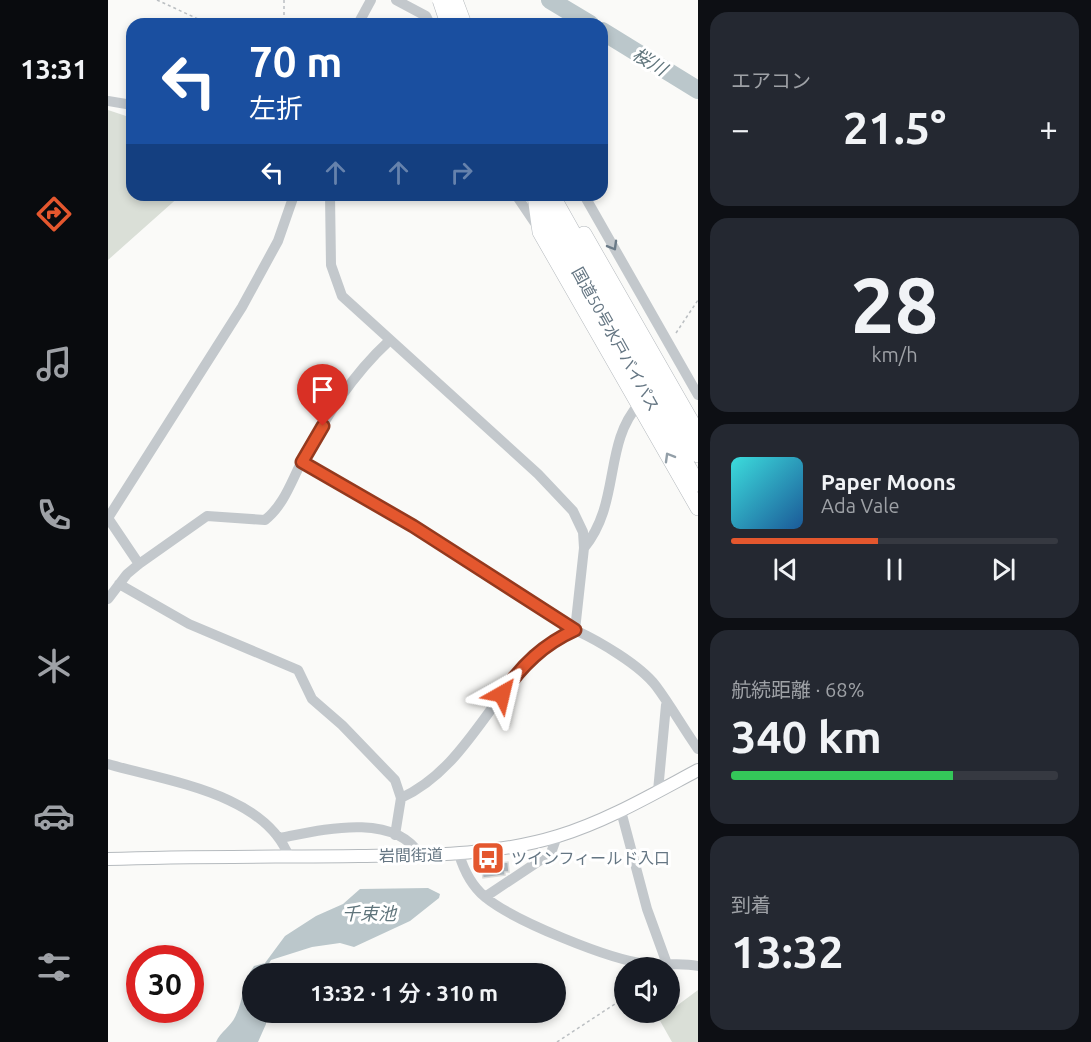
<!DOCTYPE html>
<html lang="ja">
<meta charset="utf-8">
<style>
:root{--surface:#171b24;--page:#242831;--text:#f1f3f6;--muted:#9ea1a6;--line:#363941;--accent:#e4572e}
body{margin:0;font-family:Ubuntu,"Noto Sans JP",sans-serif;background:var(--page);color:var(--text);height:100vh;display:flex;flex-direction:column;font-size:22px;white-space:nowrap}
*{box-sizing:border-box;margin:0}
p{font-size:20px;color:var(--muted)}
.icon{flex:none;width:33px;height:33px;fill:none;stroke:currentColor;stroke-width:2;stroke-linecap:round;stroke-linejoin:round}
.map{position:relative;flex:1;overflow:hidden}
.drawer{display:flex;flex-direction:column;gap:12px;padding:12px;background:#0d0f14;width:393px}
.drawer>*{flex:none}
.banner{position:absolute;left:18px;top:18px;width:482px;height:183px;border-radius:18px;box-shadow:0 3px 9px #0003;background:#1a4fa0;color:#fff;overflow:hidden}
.buttons{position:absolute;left:506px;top:957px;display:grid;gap:12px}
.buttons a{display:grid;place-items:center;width:66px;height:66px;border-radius:50%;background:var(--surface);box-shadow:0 3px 9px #0003;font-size:30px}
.speed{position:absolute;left:18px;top:945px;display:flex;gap:12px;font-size:30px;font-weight:700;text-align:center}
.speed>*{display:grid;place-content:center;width:78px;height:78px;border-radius:50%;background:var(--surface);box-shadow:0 3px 9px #0003;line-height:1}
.speed .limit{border:9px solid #d22;background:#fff;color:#111}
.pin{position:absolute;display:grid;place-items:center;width:51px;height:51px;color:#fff;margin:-62px -26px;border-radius:50% 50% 50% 0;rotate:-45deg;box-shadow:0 0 6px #0007}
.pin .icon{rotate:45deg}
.me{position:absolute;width:66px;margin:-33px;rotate:37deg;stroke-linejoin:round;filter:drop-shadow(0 0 4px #0008)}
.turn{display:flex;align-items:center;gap:21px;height:126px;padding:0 24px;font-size:27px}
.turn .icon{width:78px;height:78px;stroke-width:2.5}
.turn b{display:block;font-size:42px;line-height:51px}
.lanes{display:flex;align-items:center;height:57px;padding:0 24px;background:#0003;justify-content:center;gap:30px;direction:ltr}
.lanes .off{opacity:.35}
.big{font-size:45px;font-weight:600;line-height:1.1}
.drawer .widget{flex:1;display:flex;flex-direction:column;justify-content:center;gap:9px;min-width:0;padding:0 21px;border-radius:18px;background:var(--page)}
.drawer .dial{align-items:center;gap:0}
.dial b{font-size:78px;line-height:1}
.song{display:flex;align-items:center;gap:18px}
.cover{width:72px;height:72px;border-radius:9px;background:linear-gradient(135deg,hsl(180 70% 55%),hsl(210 70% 35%))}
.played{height:6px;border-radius:3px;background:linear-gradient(90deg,var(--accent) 45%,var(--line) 45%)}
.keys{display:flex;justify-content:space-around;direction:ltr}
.heat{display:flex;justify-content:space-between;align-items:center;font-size:33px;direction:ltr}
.charge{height:9px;border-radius:4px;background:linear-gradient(90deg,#34c759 68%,var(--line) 0)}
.trip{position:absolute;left:134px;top:963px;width:324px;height:60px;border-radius:30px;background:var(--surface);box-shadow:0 3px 9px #0003;font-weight:600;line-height:60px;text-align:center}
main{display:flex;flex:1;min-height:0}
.dock{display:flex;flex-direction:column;width:108px;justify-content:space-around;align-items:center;background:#090b0e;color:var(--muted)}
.dock .icon{width:42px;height:42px}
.dock .on{color:var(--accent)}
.dock b{font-size:27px;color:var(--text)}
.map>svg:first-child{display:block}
.green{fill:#dadfd7}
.water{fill:#bbc7cb}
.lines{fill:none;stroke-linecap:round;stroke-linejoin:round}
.river{stroke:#bbc7cb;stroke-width:18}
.building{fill:#aab3b9;stroke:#dcdcda;stroke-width:1.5}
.major-casing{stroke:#b5babe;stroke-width:14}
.highway-casing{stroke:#b4b9bd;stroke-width:16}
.path{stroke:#bbbfc2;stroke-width:1.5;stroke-dasharray:3 3;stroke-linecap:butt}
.minor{stroke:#c3c8cc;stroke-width:10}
.major{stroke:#fff;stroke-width:12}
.highway{stroke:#fff;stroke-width:15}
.highway-bridge-casing{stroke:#b4b9bd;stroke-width:16;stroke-linecap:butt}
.highway-bridge{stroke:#fff;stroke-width:15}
.oneway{stroke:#6a7a87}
.oneway2{stroke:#939fa8}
.route-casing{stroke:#94391e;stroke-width:15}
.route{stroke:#e4572e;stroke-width:10}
.labels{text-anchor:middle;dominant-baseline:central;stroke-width:6;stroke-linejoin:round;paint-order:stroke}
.street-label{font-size:16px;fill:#657683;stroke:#fff}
.poi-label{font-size:16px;fill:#657683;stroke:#fff;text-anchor:start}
.water-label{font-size:18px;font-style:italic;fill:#60757c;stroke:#fff}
</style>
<main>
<nav class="dock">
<b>13:31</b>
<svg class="icon on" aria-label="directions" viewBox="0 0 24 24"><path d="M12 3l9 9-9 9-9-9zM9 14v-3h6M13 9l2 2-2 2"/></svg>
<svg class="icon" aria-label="music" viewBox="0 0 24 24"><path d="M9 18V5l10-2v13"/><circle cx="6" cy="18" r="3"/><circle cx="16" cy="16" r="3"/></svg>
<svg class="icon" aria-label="phone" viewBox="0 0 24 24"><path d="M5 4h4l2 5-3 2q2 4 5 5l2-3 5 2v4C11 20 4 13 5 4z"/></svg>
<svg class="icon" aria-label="climate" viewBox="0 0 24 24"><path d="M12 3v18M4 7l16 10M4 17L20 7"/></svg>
<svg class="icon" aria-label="car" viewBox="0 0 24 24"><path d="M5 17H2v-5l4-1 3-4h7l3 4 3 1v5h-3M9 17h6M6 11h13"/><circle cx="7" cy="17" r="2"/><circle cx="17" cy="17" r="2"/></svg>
<svg class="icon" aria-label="filters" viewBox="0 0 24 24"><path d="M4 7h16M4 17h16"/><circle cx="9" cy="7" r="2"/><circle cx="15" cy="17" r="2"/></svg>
</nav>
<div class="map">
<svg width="590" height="1042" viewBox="0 0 590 1042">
<rect width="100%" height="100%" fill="#fafaf8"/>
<path class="green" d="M 0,110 L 24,118 L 24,195 L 73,195 L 0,260 Z
M 590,990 L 590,1042 L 564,1042 L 551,1019 Z"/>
<path class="water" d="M 320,888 L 332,894 L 331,898 L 302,921 L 246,947 L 232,943 L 204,947 L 163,960 L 160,965 L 162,973 L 144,974 L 144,1012 L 158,1013 L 158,1024 L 150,1042 L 108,1042 C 113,1031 123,1027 128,1015 C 136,998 134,982 146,966 L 157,963 L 177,936 L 208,916 L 235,904 L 252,889 Z"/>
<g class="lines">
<path class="river" d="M 442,0 L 482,24
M 494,31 L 590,90"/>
</g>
<path class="building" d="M 400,862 L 401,872 L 397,872 L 397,875 L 375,878 L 373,865 Z"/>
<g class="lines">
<g class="major-casing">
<path id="major" d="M 0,859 C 84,856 167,857 251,856 C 318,855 385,856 450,836 C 499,821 545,794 590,770"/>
</g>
<g class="highway-casing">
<path id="highway" d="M 444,195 L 590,455
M 427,196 L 432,232 L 590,508
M 433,205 L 590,484
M 476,234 L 590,433"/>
</g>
<path class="path" d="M 49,0 L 101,24
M 176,0 L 176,24
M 568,333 L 590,300
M 449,1042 L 516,998"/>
<path class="minor" d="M 288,0 L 318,16 L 322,24
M 250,24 L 263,0
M 0,101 L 24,105
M 222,195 L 223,265 L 234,296 L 430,474 L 465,511 L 475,532 L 476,548 L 467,630
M 408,195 L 429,226
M 476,195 L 590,395
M 194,462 L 305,526 L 467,630 C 491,641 532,665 548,686 C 563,706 575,728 590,749
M 0,518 L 134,307 L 170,241 L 186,195
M 0,518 L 31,564
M 476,548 C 513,503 495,444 531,404
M 11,584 L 81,624 L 190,670 L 204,699 L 234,725 L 287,780 L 293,798 L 287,835
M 0,599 L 19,574 L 31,564 L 99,516 L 157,520 C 176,505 183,482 194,461 C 219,416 243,376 281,341
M 0,764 C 58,781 157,793 181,857
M 550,791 L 558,705
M 293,798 C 370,763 390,664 467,630
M 513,811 L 539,909 L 559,964
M 172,838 C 213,830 286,811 313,856
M 351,854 C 356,871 364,886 377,897 C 406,921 502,960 539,964 C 556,966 573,962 590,966
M 377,897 L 443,853 L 449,836"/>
<use href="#major" class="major"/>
<use href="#highway" class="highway"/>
<g class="highway-bridge-casing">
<path id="highway-bridge" d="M 332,0 L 340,24
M 347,0 L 356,24"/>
</g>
<use href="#highway-bridge" class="highway-bridge"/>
</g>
<defs><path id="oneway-chevron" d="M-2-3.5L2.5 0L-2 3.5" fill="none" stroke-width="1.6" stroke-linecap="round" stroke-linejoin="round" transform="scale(1.5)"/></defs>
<use class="oneway" href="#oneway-chevron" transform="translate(505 246) rotate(60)"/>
<use class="oneway2" href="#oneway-chevron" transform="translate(561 457) rotate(-120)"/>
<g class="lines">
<g class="route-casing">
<path id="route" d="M 215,426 L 194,462 L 305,526 L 467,630 C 436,644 414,665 394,694"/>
</g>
<use href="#route" class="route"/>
</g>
<defs>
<g id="bus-square" transform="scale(1.725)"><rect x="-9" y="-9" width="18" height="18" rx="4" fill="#e4572e" stroke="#fff"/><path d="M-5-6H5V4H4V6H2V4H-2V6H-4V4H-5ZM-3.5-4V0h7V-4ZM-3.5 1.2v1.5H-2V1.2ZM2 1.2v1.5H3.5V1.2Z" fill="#fff"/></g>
</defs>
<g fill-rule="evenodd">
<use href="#bus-square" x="380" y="858"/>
</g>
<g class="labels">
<g class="street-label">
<text transform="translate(508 339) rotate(61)">国道50号水戸バイパス</text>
<text transform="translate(303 855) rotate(-1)">岩間街道</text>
</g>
<g class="poi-label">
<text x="403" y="858">ツインフィールド入口</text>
</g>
<g class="water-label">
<text transform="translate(542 61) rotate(31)">桜川</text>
<text x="261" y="913">千束池</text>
</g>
</g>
</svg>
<div class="buttons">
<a><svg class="icon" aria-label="sound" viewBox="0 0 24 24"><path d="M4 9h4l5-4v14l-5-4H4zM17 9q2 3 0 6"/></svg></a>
</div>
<div class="speed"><div class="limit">30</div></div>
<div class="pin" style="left:215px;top:426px;background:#d93025"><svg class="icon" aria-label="arrive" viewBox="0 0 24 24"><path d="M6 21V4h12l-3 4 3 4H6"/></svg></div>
<svg class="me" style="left:394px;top:694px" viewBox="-20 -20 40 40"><path d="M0-17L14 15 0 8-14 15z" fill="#e4572e" stroke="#fff" stroke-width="4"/></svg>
<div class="trip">13:32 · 1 分 · 310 m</div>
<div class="banner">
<div class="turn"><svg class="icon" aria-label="left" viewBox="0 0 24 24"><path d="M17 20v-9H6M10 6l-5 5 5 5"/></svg><div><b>70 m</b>左折</div></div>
<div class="lanes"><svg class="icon" aria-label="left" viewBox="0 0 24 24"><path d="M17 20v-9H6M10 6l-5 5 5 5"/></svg><svg class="icon off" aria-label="ahead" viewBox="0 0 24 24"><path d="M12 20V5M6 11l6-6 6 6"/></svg><svg class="icon off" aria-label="ahead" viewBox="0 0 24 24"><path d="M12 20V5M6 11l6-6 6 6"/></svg><svg class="icon off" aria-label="right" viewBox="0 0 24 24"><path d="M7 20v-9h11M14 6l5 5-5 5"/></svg></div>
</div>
</div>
<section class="drawer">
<div class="widget"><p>エアコン</p>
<div class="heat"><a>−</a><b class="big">21.5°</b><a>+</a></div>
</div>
<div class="widget dial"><b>28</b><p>km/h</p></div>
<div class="widget">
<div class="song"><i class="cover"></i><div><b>Paper Moons</b><p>Ada Vale</p></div></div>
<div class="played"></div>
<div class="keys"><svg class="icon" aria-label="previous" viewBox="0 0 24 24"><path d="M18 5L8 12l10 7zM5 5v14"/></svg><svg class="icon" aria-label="pause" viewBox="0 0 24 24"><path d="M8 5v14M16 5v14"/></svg><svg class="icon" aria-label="next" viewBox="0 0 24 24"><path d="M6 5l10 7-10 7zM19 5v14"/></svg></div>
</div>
<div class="widget"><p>航続距離 · 68%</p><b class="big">340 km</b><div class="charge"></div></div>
<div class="widget"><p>到着</p><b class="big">13:32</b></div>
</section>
</main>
